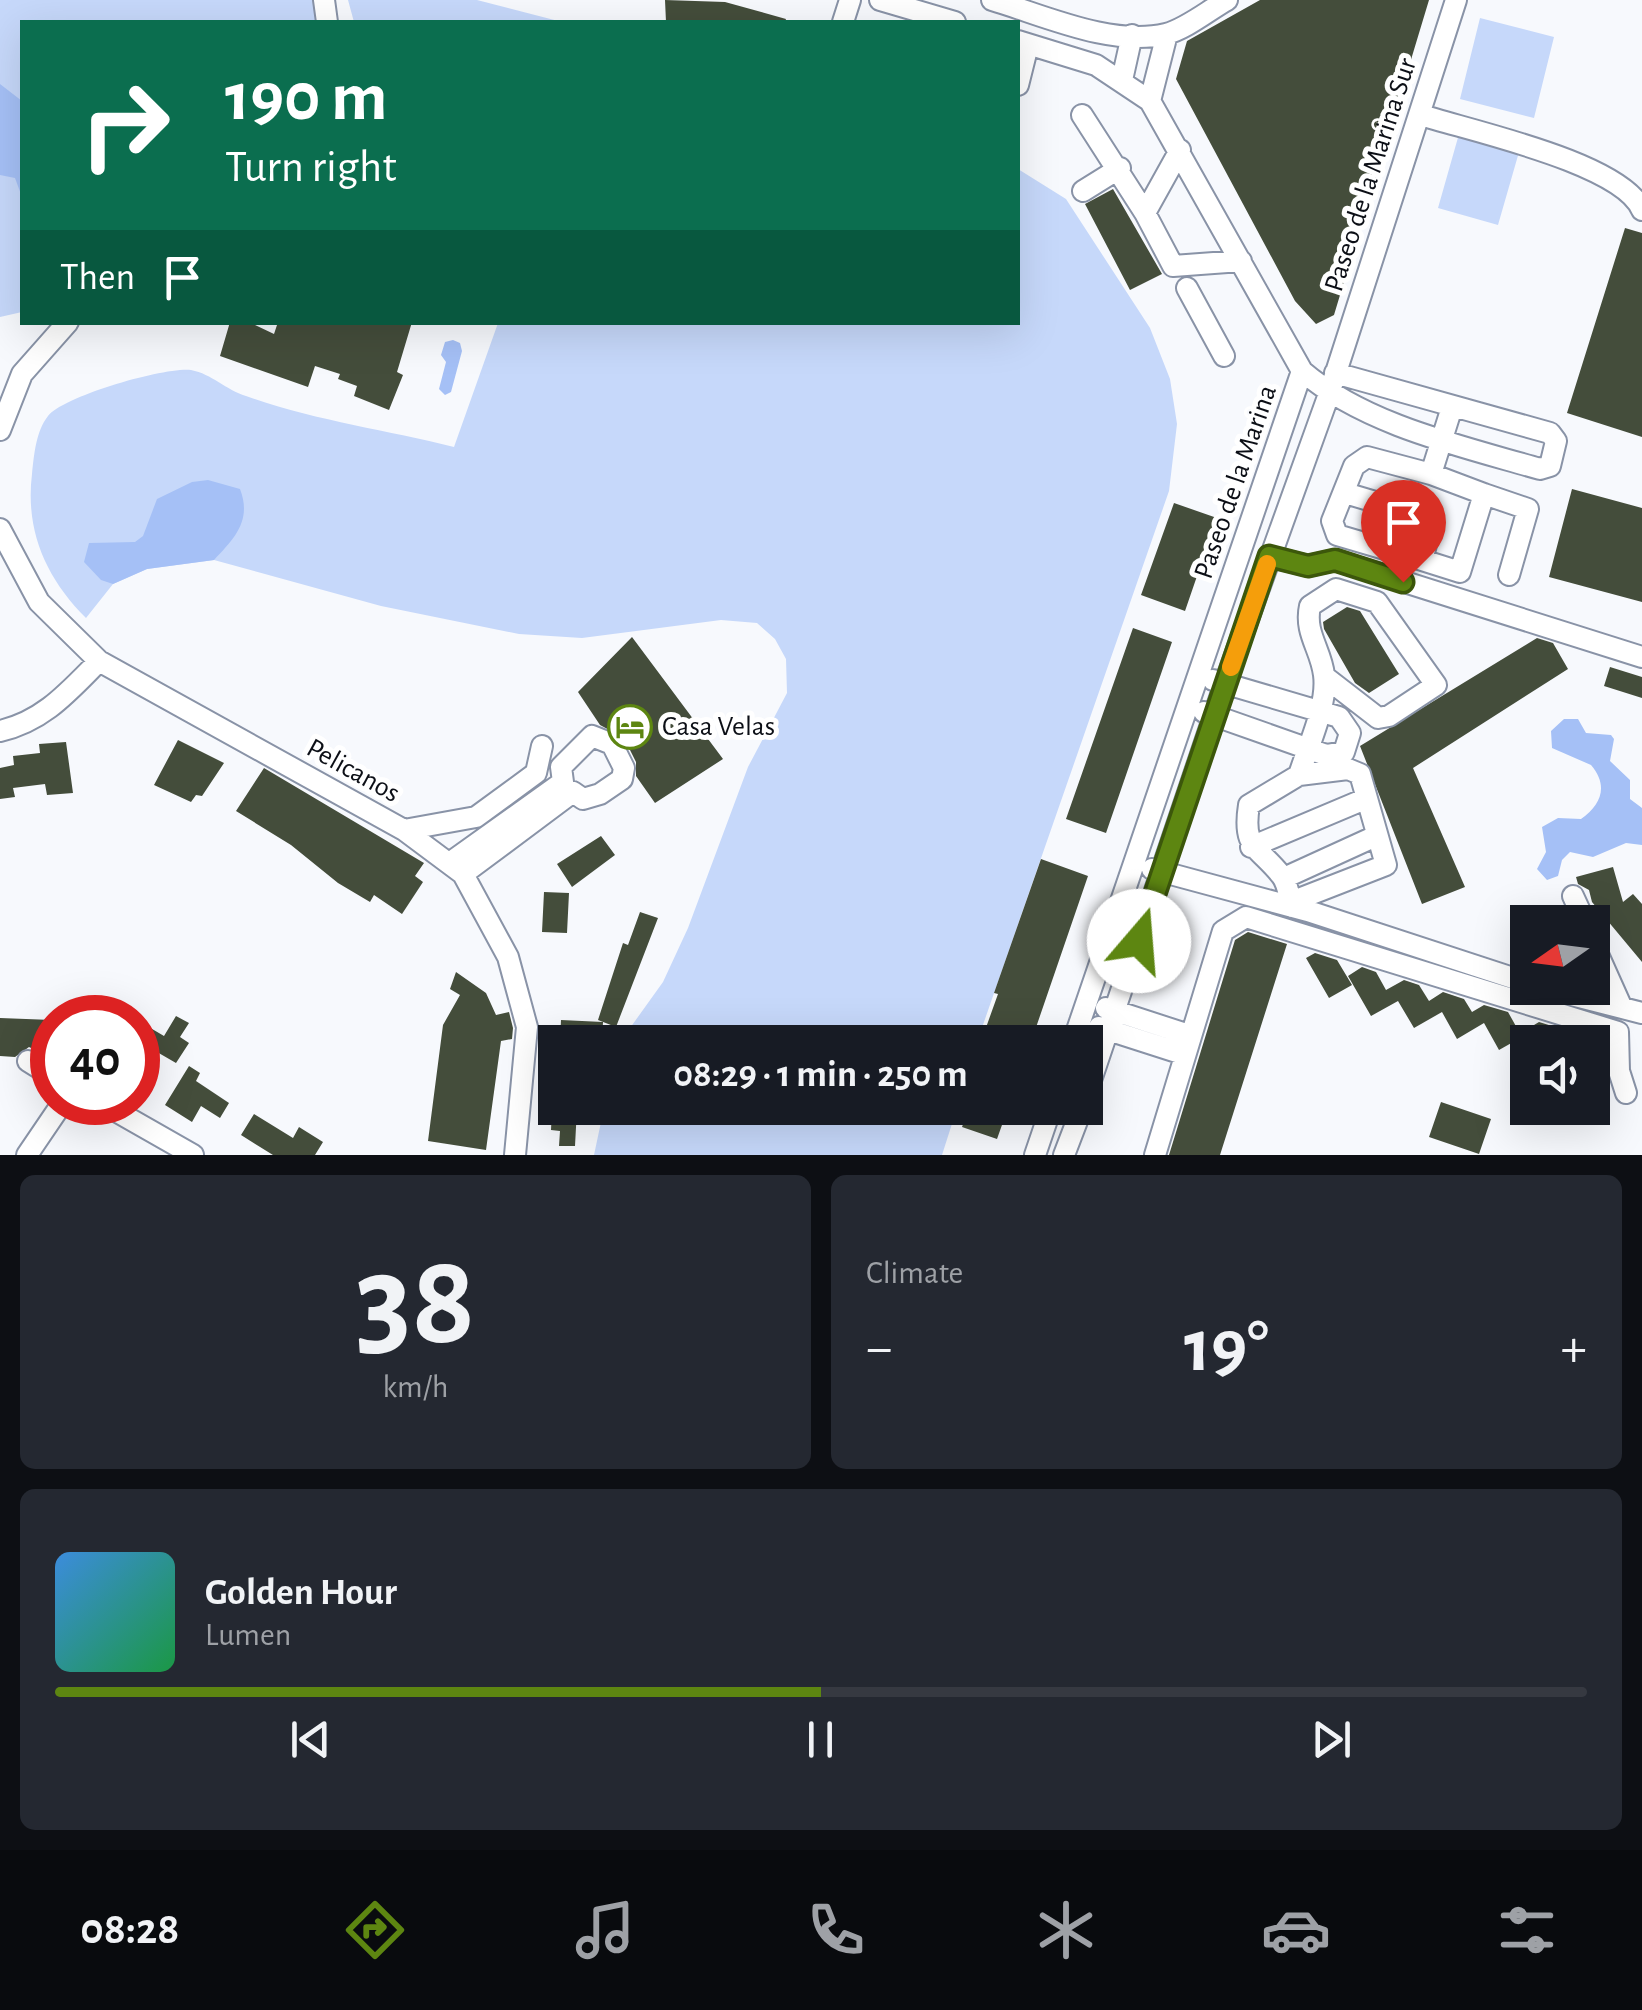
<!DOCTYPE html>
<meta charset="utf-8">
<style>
:root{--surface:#171b24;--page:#242831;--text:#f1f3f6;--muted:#9ea1a6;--line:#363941;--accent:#5d8611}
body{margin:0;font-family:"Alegreya Sans",sans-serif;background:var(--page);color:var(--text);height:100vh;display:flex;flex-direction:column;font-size:38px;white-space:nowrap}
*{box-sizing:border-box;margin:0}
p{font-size:32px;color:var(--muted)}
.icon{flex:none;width:55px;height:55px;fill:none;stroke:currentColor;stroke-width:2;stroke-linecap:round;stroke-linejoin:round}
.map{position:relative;height:1155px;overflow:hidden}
.side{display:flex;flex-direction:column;gap:20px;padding:20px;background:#0d0f14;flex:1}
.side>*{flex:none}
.top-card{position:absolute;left:20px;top:20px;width:1000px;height:305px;border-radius:0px;box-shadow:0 10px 40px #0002;background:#0b6e4f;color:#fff;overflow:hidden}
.needle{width:65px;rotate:256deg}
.controls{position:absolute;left:1510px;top:905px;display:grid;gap:20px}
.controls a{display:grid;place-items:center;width:100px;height:100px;border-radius:0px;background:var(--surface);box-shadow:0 10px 40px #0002;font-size:50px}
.speed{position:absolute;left:30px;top:995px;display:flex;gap:20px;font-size:50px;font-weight:700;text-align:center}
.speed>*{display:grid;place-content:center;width:130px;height:130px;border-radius:50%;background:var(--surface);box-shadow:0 10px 40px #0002;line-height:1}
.speed .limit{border:15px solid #d22;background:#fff;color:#111}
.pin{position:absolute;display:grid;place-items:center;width:85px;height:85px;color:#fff;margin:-102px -42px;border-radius:50% 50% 50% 0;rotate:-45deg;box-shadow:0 0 10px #0007}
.pin .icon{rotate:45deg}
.me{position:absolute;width:110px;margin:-55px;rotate:18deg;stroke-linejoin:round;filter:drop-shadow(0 0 8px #0008)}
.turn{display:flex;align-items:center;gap:35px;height:210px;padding:0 40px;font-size:45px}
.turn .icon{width:130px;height:130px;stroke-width:2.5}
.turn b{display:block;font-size:70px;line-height:85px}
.then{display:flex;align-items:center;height:95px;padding:0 40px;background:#0003;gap:20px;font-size:38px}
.big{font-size:75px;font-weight:700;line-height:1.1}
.side .widget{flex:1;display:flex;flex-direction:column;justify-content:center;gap:15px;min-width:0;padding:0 35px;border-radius:15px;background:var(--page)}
.side .dial{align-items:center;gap:0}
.dial b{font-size:130px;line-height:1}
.song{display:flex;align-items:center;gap:30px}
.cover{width:120px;height:120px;border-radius:15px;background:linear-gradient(135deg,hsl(210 70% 55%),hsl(140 70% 35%))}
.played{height:10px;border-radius:5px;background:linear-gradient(90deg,var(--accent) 50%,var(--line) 50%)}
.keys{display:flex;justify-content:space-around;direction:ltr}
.heat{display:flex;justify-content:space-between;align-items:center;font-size:55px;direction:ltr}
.side .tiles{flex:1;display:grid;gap:20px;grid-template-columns:1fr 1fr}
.widget:last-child{grid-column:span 2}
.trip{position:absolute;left:538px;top:1025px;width:565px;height:100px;border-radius:0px;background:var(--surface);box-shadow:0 10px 40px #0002;font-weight:700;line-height:100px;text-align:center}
.tab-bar{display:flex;height:160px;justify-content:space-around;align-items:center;background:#090b0e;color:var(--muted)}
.tab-bar .icon{width:70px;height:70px}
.tab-bar .active{color:var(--accent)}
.tab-bar b{font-size:45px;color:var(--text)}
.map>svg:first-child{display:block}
.green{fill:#c6d8fa}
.water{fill:#a5c0f6}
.building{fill:#444d3b}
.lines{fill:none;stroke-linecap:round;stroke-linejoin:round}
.minor-casing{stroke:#8993a7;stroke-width:24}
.minor{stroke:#fff;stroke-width:20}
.route-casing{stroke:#3c570b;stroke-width:25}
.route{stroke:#5d8611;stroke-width:18}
.slow{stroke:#f59e0b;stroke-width:18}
.labels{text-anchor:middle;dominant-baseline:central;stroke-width:10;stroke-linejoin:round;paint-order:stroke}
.street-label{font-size:28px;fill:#0c0f16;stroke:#fff}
.poi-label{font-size:28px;fill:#0c0f16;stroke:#fff;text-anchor:start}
</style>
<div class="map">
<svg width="1642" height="1155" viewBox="0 0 1642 1155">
<rect width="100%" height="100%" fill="#f7f9fd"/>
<path class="green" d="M 0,0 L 322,0 L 324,22 L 22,22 L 22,312 L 0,317 Z
M 348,0 L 477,0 L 562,22 L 354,22 Z
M 1480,18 L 1554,37 L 1534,118 L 1460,99 Z
M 1459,134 L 1519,152 L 1498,225 L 1438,208 Z
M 1018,169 L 1066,199 L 1150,328 L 1170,379 L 1177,424 L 1169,491 L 977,1042 L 620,1042 L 663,982 L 688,928 L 748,767 L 787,693 L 786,659 L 775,639 L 757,623 L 721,620 L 582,638 L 519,634 L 381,606 L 214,560 L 147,569 L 113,584 L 86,618 C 46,578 25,531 32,474 C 34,455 36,431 48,416 C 64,396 164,367 191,370 C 212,374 226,390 246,396 C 312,420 386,430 454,447 L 498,323 L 1018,322 Z
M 604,1108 L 957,1108 L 942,1155 L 594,1155 Z"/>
<path class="water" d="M 0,84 L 22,101 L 22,197 L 15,178 L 0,175 Z
M 453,340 L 460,343 L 462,351 L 451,392 L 445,395 L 439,389 L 446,362 L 441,355 L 445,342 Z
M 208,480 L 240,489 C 252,520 235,538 214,560 L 147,569 L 113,584 L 101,580 L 84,562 L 89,543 L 135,542 L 143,536 L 157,499 L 192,482 Z
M 1564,719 L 1578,719 L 1586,733 L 1611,735 L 1614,739 L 1610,761 L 1630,780 L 1630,799 L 1642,808 L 1642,845 L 1626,843 L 1593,857 L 1570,852 L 1562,860 L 1558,876 L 1547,880 L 1537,869 L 1546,852 L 1542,827 L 1558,818 L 1581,819 C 1601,805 1609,786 1591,765 L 1552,748 L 1551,731 Z"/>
<path class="building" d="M 665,0 L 725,2 L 786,19 L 785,22 L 666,22 Z
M 1260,0 L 1429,0 L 1334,315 L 1316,324 L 1295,301 L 1176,79 L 1187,41 Z
M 1113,189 L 1162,274 L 1130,290 L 1085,204 Z
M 1625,228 L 1642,233 L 1642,437 L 1567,413 Z
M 230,322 L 249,322 L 274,334 L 278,322 L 412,322 L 397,372 L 403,375 L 389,410 L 354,396 L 357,386 L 338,379 L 340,374 L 315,366 L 308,387 L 220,356 Z
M 1572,489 L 1642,508 L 1642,602 L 1549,577 Z
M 1174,503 L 1217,518 L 1185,611 L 1141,595 Z
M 1347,607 L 1360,611 L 1399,674 L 1369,693 L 1355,683 L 1324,629 L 1323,622 Z
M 1133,628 L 1172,642 L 1106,833 L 1066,819 Z
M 632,637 L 723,759 L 655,803 L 636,776 L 636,762 L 624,738 L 600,725 L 578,692 Z
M 1537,638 L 1553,643 L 1568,669 L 1413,768 L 1465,887 L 1422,904 L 1360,746 Z
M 1610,667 L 1642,677 L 1642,698 L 1604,686 Z
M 178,740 L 224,763 L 202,796 L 196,795 L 191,802 L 154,785 Z
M 66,742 L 73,793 L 47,795 L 45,784 L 13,788 L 15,797 L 0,799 L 0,768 L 14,765 L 13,756 L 40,753 L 39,744 Z
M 264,768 L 424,863 L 415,876 L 423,882 L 402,914 L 374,895 L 370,902 L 338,883 L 291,845 L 236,811 Z
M 601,836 L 615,855 L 572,887 L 557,864 Z
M 1041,859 L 1088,876 L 1031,1042 L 989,1042 L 990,1038 L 983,1036 L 998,994 L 994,993 Z
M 1613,867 L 1623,902 L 1633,894 L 1642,904 L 1642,962 L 1592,902 L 1589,890 L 1578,884 L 1576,877 Z
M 544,892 L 569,893 L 567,933 L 542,932 Z
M 640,912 L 658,918 L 616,1027 L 598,1020 L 623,943 L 628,945 Z
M 1248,932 L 1287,944 L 1220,1155 L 1169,1155 L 1235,940 Z
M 1315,953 L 1337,960 L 1352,985 L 1329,998 L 1306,958 Z
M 1362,967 L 1376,972 L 1386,990 L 1404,980 L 1419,985 L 1429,1001 L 1443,992 L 1464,999 L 1472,1012 L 1484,1005 L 1508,1012 L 1522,1037 L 1499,1050 L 1484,1023 L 1457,1039 L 1442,1012 L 1414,1028 L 1398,1001 L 1371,1016 L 1348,976 Z
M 456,972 L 486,993 L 496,1015 L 509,1012 L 513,1028 L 512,1039 L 501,1041 L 486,1150 L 428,1141 L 443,1025 L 460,995 L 450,989 Z
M 176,1016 L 189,1023 L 180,1037 L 189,1043 L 176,1063 L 157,1052 L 138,1083 L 138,1030 L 142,1034 L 147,1026 L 164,1036 Z
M 0,1018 L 52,1020 L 52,1058 L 29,1047 L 15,1057 L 0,1056 Z
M 561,1020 L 603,1022 L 602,1042 L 560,1042 Z
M 1539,1022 L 1552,1026 L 1561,1042 L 1531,1042 L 1524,1031 Z
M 1592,1038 L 1605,1058 L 1606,1076 L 1592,1084 Z
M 189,1066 L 200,1073 L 196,1081 L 229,1103 L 220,1118 L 201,1106 L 192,1122 L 165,1105 Z
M 1441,1102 L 1491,1119 L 1479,1154 L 1429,1137 Z
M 552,1108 L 577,1108 L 575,1146 L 559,1146 L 560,1131 L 551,1130 Z
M 969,1108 L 1008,1108 L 997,1139 L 962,1127 Z
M 254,1114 L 293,1138 L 299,1127 L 323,1142 L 315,1155 L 273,1155 L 241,1135 Z"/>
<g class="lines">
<g class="minor-casing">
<path id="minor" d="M 324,0 L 327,22
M 880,0 L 955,22
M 992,0 C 1043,15 1111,47 1166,34 C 1186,29 1209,10 1227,0
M 843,22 L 850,0
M 1018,41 L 1096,65 L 1150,101 L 1302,371 L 1073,1042
M 1122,80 L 1132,35
M 1018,85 L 1028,45
M 1150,101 L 1167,34
M 1082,115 L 1145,213
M 1421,115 C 1471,131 1622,163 1642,210
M 1180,150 L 1145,213 L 1173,266 L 1241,261
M 1083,191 L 1120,168
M 1187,288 L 1224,356
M 1302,371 C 1365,425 1461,446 1540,469 L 1550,466 L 1556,441 L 1550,433 L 1335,373
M 0,430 L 22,374 L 68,322
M 1431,474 L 1452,407
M 1345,493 L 1433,519 L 1422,560 L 1337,535 L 1332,521 L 1354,466 L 1367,457 L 1431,474 L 1484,494 L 1460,572 L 1422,560
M 1484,494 L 1528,509 L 1509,575
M 0,529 L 39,602 L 99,661 L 404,830 L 463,874 L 508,957 L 527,1027 L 515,1155
M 1269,556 L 1308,566 L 1335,560 L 1642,657
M 1204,712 L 1326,755 L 1344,752 L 1350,733 L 1339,717 L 1213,680
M 0,731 C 44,721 69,691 99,661
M 404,830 L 476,817 L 536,773 L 542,746
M 1251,847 L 1365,799
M 451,862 L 563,782 L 561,767 L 592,736 L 612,744 L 624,768 L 622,779 L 600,794 L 583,799 L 573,792 L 463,874
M 1152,869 L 1308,911 L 1528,983
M 1284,878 L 1376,836
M 1573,896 L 1585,922
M 1291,902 L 1386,865 L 1360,774 L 1348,769 L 1299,775
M 1292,907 C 1289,897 1288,883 1281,875 C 1258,846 1242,849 1249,805 L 1299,775 C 1308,746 1328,705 1324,675 C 1321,649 1304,633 1310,606 L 1336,589 L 1377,602 L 1436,685 L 1389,716 L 1378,718 L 1325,677
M 1592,941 L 1622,1008
M 1544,988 L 1642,1013
M 1106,1008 L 1189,1035
M 1099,1027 L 1183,1054
M 28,1061 L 52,1076
M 1085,1098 L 1225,683 L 1329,394 L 1456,0
M 100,1102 L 193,1155
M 27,1155 L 63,1102
M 1035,1155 L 1051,1108
M 1064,1155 L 1082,1108
M 1155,1155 L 1223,931 L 1246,917 L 1618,1032 L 1619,1071 L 1626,1093"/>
</g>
<use href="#minor" class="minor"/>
</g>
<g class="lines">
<g class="route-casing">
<path id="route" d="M 1139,941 L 1269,556 L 1308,566 L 1335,560 L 1403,582"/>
</g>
<use href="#route" class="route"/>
<path class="slow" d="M 1231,667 L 1267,564"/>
</g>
<defs>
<g id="hotel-ring" transform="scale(2.25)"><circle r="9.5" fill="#fff" stroke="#5d8611" stroke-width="1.5"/><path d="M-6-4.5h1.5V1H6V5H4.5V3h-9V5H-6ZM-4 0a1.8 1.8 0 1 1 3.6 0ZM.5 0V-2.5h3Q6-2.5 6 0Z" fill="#5d8611"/></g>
</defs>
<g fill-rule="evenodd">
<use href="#hotel-ring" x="630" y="727"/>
</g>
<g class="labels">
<g class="street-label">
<text transform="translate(1371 175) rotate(-72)">Paseo de la Marina Sur</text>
<text transform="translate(1236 482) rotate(-71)">Paseo de la Marina</text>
<text transform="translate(353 771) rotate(29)">Pelicanos</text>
</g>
<g class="poi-label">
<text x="662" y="727">Casa Velas</text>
</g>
</g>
</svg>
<div class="controls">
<a><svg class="needle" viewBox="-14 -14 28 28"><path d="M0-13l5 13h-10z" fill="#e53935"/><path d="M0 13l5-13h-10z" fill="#9ea1a6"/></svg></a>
<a><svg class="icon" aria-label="sound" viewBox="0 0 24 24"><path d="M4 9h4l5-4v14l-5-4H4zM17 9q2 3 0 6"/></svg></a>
</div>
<div class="speed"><div class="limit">40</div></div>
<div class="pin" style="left:1403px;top:582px;background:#d93025"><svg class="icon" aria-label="arrive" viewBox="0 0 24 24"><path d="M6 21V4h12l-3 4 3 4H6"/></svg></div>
<svg class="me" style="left:1139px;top:941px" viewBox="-20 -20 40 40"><circle r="19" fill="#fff"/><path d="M0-13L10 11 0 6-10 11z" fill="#5d8611"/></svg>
<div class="trip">08:29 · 1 min · 250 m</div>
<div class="top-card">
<div class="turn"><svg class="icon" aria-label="right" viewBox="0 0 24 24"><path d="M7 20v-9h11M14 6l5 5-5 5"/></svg><div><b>190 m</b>Turn right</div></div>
<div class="then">Then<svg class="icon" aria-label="arrive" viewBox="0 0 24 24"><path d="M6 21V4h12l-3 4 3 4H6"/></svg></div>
</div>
</div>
<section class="side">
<div class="tiles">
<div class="widget dial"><b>38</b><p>km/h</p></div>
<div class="widget"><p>Climate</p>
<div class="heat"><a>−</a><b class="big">19°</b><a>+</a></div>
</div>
<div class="widget">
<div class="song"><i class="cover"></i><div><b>Golden Hour</b><p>Lumen</p></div></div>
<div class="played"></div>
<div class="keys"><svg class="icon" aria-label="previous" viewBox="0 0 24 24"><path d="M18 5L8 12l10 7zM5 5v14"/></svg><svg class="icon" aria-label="pause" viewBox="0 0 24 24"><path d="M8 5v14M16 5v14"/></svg><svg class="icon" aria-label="next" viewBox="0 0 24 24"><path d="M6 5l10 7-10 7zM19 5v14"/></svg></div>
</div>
</div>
</section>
<nav class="tab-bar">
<b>08:28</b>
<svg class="icon active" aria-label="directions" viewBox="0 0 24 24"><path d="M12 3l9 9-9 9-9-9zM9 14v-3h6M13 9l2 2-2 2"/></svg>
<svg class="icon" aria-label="music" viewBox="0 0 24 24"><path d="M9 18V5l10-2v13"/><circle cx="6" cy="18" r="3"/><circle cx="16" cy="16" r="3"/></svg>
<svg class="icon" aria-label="phone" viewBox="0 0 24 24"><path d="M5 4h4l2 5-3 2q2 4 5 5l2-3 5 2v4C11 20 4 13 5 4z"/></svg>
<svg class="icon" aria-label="climate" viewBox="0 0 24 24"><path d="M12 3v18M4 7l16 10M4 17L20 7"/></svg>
<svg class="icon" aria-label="car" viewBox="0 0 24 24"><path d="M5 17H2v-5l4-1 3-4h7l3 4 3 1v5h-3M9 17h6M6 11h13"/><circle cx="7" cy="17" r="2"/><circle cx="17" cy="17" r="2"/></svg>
<svg class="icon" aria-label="filters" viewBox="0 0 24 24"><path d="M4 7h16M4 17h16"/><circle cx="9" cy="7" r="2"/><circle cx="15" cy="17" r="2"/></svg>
</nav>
